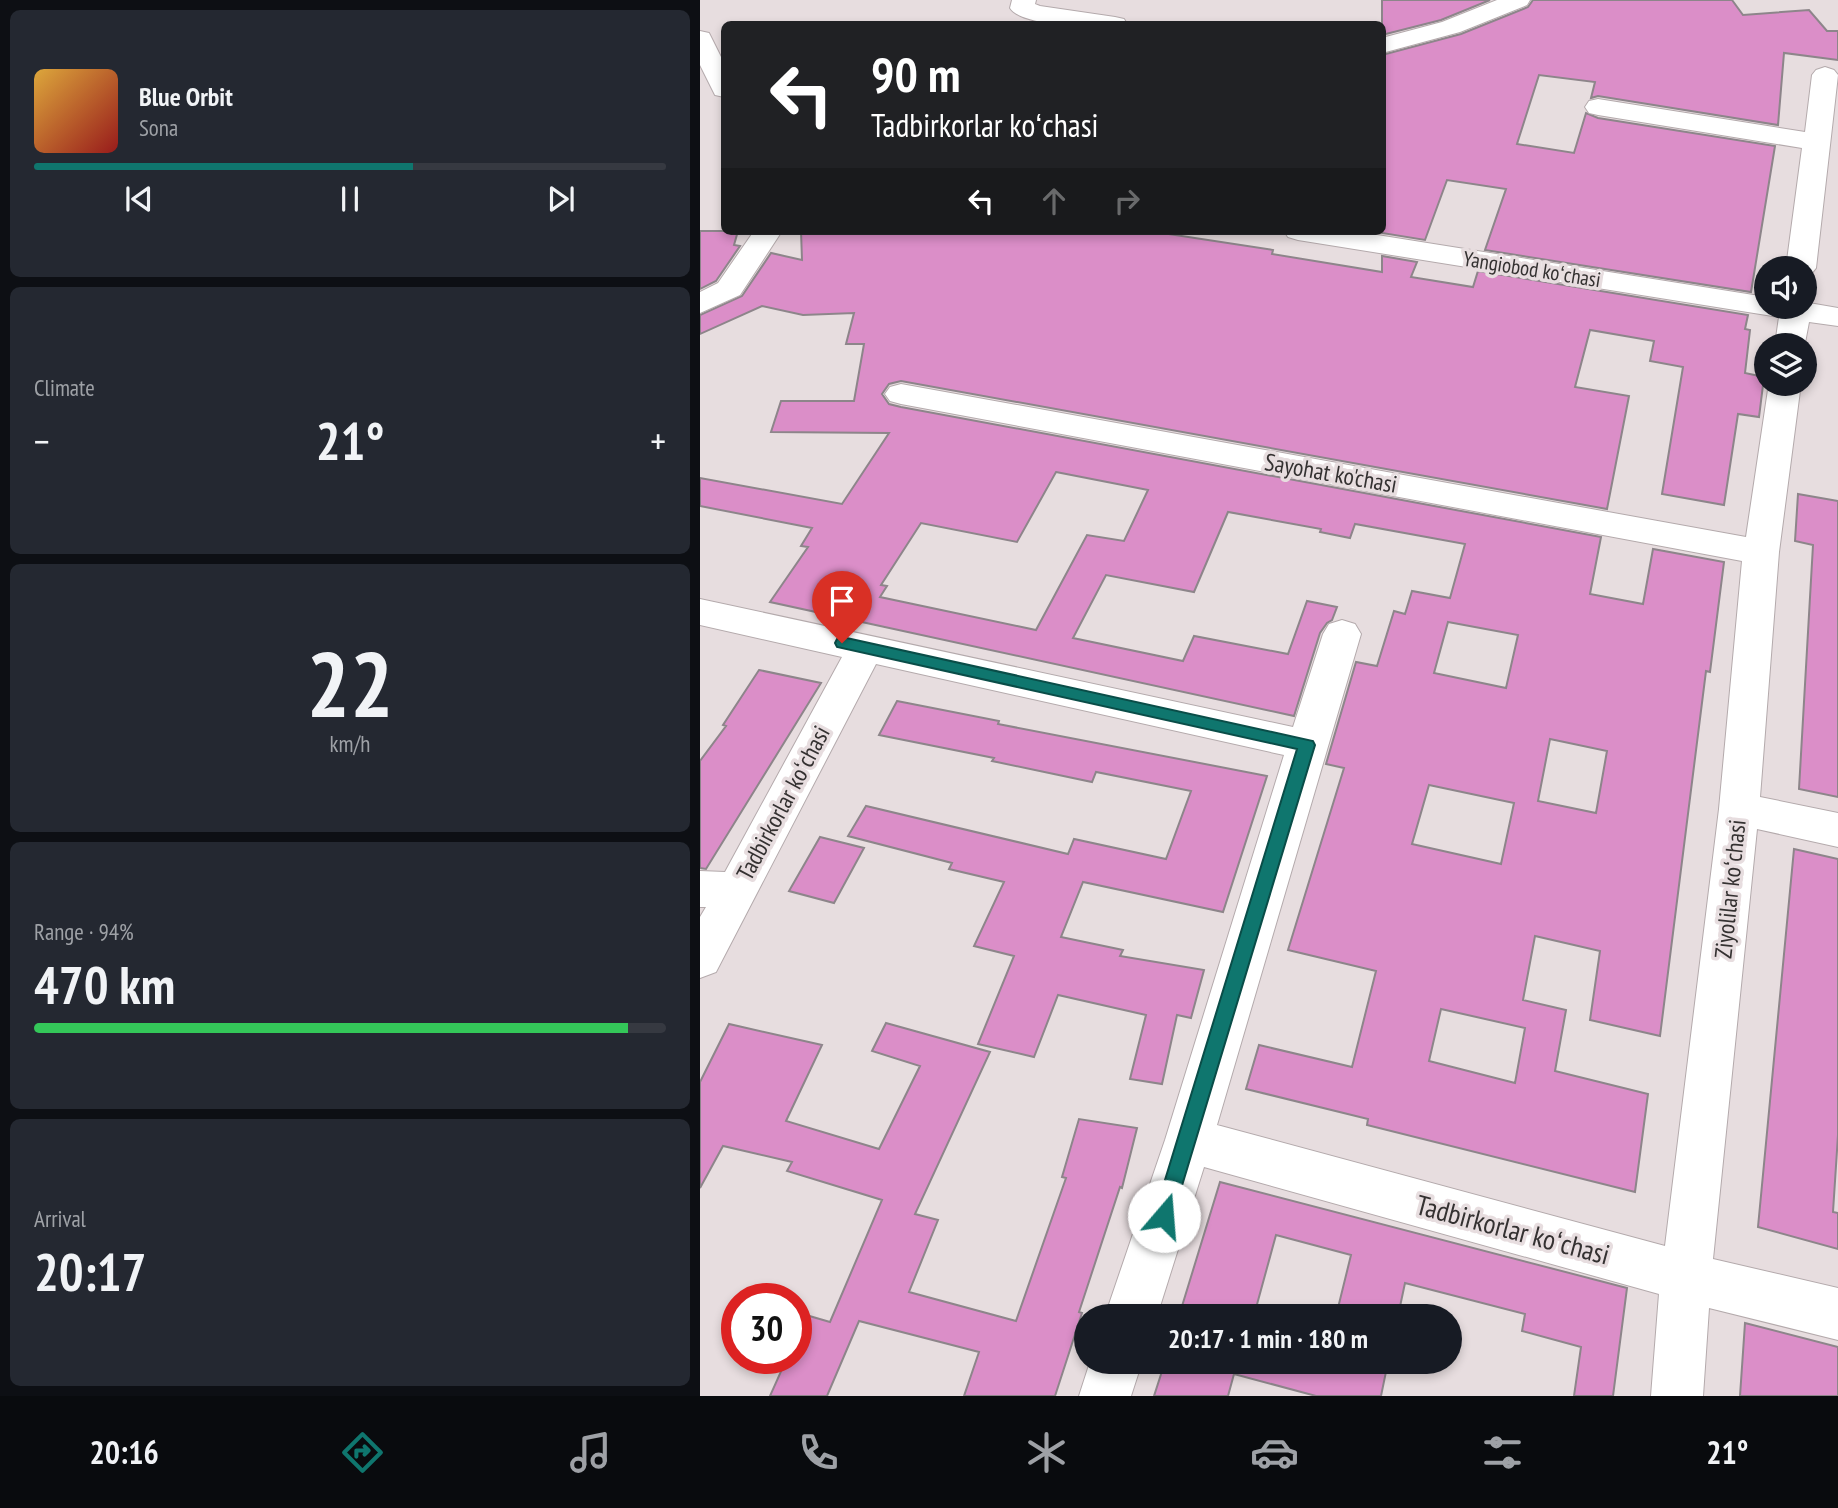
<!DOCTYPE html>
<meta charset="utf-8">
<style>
:root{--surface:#171b24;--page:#242831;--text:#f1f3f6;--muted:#9ea1a6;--line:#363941;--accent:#0f766e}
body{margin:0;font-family:"PT Sans Narrow",sans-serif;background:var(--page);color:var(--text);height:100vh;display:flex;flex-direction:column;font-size:26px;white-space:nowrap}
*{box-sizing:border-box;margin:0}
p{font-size:23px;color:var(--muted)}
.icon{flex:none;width:38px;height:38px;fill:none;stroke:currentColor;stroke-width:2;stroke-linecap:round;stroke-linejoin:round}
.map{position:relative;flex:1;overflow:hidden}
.drawer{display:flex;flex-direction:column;gap:10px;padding:10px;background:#0d0f14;width:700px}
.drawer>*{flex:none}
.top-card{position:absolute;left:21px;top:21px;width:665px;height:214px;border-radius:10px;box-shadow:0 4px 10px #0003;background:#202124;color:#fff;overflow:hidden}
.tools{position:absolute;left:1054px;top:256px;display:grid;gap:14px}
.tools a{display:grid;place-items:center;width:63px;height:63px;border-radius:50%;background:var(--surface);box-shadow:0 4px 10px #0003;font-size:35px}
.speed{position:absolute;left:21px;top:1283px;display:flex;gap:14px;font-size:35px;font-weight:700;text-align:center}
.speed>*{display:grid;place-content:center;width:91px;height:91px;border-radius:50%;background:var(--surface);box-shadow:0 4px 10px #0003;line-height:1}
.speed .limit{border:10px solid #d22;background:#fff;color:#111}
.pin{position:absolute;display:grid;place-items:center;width:60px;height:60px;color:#fff;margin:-72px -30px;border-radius:50% 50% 50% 0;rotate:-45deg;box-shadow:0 0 7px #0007}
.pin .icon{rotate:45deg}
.me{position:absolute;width:77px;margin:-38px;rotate:18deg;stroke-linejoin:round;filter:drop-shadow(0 0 5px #0008)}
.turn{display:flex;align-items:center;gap:24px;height:147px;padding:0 35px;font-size:32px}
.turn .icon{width:91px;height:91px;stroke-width:2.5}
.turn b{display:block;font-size:49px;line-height:60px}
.lanes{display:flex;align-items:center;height:66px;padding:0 35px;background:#0003;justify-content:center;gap:35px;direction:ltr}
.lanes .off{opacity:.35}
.big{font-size:52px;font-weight:600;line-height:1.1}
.drawer .widget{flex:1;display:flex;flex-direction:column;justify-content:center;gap:10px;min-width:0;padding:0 24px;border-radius:10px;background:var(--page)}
.drawer .dial{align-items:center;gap:0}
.dial b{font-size:91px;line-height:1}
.song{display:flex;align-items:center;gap:21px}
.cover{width:84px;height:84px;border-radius:10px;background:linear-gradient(135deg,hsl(40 70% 55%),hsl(0 70% 35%))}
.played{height:7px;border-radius:4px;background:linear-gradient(90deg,var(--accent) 60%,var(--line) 60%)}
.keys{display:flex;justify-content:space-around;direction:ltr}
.heat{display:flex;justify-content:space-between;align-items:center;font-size:38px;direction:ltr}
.charge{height:10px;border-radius:5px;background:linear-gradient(90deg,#34c759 94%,var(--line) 0)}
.trip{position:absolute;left:374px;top:1304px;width:388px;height:70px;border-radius:35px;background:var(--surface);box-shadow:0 4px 10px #0003;font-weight:600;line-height:70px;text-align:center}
.dock{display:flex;height:112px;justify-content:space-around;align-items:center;background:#090b0e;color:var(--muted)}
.dock .icon{width:49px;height:49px}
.dock .on{color:var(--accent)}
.dock b{font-size:32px;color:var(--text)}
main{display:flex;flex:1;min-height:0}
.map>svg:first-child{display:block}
.building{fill:#db8ec8;stroke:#8d858a;stroke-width:2;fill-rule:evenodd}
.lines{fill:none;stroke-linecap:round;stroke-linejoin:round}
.minor-casing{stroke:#b4aaac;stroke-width:2}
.minor{fill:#fff;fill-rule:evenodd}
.route{fill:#0f766e;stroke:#0a4d48;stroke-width:2}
.labels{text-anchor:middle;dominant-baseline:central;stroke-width:7;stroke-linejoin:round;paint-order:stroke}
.far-street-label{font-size:21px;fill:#343131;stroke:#e7dddf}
.street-label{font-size:24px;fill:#343131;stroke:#e7dddf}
.near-street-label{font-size:28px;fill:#343131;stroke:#e7dddf}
</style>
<main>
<section class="drawer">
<div class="widget">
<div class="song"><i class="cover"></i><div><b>Blue Orbit</b><p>Sona</p></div></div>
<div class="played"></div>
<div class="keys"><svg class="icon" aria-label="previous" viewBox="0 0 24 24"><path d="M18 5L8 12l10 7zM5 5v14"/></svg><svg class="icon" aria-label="pause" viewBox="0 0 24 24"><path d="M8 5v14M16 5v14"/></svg><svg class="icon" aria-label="next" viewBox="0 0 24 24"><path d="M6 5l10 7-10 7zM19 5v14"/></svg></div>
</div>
<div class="widget"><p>Climate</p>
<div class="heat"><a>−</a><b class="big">21°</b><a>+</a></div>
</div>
<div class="widget dial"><b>22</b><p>km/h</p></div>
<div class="widget"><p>Range · 94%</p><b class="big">470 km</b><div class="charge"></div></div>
<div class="widget"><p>Arrival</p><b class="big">20:17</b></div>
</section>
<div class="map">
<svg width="1138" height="1396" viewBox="0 0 1138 1396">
<rect width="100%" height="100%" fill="#e7dddf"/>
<path class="building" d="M 682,0 L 790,0 L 741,20 L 682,35 Z
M 833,0 L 1032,0 L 1043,15 L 1109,10 L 1127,31 L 1138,31 L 1138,60 L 1084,53 L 1078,125 L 898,96 L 891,98 L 895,82 L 839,75 L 817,144 L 874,153 L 886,113 L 898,118 L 1075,146 L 1051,292 L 785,250 L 806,189 L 747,180 L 725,240 L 682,233 L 682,55 L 761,34 L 828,7 Z
M 0,231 L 38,231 L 34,245 L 40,246 L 16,281 L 0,289 Z
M 101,231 L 449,231 L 573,250 L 572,254 L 682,272 L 682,256 L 717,262 L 711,277 L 773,287 L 778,271 L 1048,315 L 1045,329 L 1050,330 L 1045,373 L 1064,377 L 1059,417 L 1038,414 L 1024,505 L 962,494 L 983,367 L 950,361 L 954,341 L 890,330 L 875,387 L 929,396 L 907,509 L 201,381 L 189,384 L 182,394 L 189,404 L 201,407 L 901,537 L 890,594 L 943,604 L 953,549 L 1024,562 L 1010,672 L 1006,671 L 960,1036 L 890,1020 L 900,951 L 835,936 L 823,1000 L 866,1010 L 855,1071 L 948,1094 L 935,1192 L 667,1125 L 668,1119 L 546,1089 L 559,1045 L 652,1067 L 676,971 L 588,950 L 644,768 L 626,764 L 656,662 L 677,666 L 694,611 L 705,614 L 712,591 L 750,598 L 765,544 L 655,524 L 650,538 L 620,532 L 621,529 L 528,512 L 494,592 L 406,575 L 373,638 L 483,661 L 494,636 L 588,654 L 607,601 L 637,607 L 632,620 L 627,623 L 620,633 L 594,716 L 70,602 L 108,547 L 101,546 L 112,528 L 0,506 L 0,478 L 142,504 L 189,433 L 71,432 L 81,401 L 154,401 L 164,344 L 146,344 L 154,313 L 103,315 L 62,306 L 0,334 L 0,315 L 42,296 L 71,253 L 102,260 ZM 356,472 L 448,490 L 424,541 L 387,535 L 336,630 L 180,597 L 187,586 L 181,585 L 221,523 L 317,542 ZM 748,622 L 818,635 L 806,688 L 734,673 ZM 850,739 L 907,751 L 896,813 L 838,801 ZM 729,785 L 814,803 L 801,864 L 712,844 ZM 741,1009 L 825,1028 L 815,1083 L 729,1061 Z
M 1098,494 L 1138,501 L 1138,797 L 1099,789 L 1113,545 L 1095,541 Z
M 59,670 L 121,683 L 6,869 L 0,868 L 0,761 L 26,726 L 23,725 Z
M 197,701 L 299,721 L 298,724 L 567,776 L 523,912 L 383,882 L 361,937 L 423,950 L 420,956 L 504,970 L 491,1018 L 477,1015 L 462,1084 L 430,1079 L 446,1015 L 358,995 L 334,1057 L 278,1044 L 314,956 L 274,946 L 304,882 L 249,869 L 252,863 L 148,836 L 166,806 L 368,854 L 374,839 L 466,859 L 491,791 L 396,772 L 392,782 L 292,761 L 294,758 L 179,735 Z
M 120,837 L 164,848 L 134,903 L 89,891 Z
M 1094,849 L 1138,859 L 1138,1135 L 1133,1212 L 1138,1213 L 1138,1249 L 1058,1227 Z
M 186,1023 L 290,1052 L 215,1214 L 238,1220 L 209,1292 L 316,1321 L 366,1178 L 362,1177 L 379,1119 L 437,1128 L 422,1188 L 420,1187 L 379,1312 L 382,1313 L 355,1396 L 264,1396 L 279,1352 L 159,1321 L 127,1396 L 70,1396 L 87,1358 L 96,1358 L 96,1337 L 106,1315 L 130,1322 L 182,1200 L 87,1171 L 92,1162 L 23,1146 L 0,1188 L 0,1082 L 29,1024 L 122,1045 L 86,1121 L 179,1149 L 220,1066 L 172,1051 Z
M 520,1182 L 927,1288 L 913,1396 L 874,1396 L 881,1347 L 822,1331 L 825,1314 L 705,1283 L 698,1316 L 636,1316 L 651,1255 L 576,1235 L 556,1308 L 584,1316 L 479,1316 Z
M 1045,1323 L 1138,1347 L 1138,1396 L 1040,1396 Z
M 465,1362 L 688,1362 L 681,1396 L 616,1396 L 534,1374 L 528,1396 L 454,1396 Z"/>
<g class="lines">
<g class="minor-casing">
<path id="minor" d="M 312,0 L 336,0 L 335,4 L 340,6 L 415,17 L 424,19 L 427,24 C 404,26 324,29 310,8 Z
M 797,0 L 830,0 L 827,5 L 760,32 L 682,53 L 682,38 L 742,22 Z
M 0,31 L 9,33 L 24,63 L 24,97 L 15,95 L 0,65 Z
M 1125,67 L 1134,70 L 1138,75 L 1116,268 L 1111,274 L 1104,276 L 1104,268 L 1086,268 L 1102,148 L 898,115 L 889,113 L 885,107 L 889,101 L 898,99 L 1105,132 L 1112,75 L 1116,70 Z
M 54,231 L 82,231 L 40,295 L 0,313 L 0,292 L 18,283 Z
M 584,231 L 652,231 L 1066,297 L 1066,306 L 1104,306 L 1104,299 L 1109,303 L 1138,308 L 1138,326 L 1109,322 L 1104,348 L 1104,345 L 1075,345 L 1079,317 L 598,240 L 588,237 Z
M 1069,383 L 1101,383 L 1079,552 L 1060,797 L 1138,813 L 1138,847 L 1057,829 L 1013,1259 L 1138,1288 L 1138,1340 L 1009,1308 L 1003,1396 L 951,1396 L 959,1294 L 504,1167 L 457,1316 L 405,1316 L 465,1140 L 584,755 L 176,664 L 16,972 L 0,978 L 0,917 L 6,907 L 0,907 L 0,871 L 25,872 L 142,657 L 0,625 L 0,599 L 593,727 L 623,634 L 629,624 L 642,620 L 655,624 L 661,634 L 517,1125 L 965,1246 L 1019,809 L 1042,561 L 201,404 L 190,401 L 185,394 L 190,387 L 201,384 L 1046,537 Z
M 390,1362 L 442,1362 L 431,1396 L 379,1396 Z"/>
</g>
<use href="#minor" class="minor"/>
</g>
<path class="route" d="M 142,637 L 613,741 L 615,745 L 471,1222 L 464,1225 L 457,1222 L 454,1216 L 597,749 L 137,647 L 135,643 L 137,639 Z"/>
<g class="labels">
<g class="far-street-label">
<text transform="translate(832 269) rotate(9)">Yangiobod koʻchasi</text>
</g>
<g class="street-label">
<text transform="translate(631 473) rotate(10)">Sayohat ko'chasi</text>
<text transform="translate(83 803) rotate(-62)">Tadbirkorlar koʻchasi</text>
<text transform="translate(1030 889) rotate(-84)">Ziyolilar koʻchasi</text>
</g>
<g class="near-street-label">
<text transform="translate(813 1229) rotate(15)">Tadbirkorlar koʻchasi</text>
</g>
</g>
</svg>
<div class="tools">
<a><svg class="icon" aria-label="sound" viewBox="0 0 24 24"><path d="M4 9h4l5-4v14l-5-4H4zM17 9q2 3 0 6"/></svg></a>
<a><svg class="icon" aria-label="layers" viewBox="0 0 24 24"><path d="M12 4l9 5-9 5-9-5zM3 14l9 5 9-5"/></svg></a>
</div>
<div class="speed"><div class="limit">30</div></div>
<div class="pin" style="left:142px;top:643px;background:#d93025"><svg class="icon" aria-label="arrive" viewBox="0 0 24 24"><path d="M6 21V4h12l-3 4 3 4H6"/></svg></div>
<svg class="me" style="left:464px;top:1216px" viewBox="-20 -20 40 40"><circle r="19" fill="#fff"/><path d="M0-13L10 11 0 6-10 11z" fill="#0f766e"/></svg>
<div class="trip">20:17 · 1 min · 180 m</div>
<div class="top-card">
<div class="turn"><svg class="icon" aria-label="left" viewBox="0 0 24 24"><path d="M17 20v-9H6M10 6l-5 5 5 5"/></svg><div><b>90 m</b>Tadbirkorlar koʻchasi</div></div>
<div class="lanes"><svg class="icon" aria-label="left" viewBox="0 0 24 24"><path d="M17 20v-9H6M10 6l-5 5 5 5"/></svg><svg class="icon off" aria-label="ahead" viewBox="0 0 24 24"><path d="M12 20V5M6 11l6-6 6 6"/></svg><svg class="icon off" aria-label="right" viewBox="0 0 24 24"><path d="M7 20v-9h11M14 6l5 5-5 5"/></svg></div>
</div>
</div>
</main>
<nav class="dock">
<b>20:16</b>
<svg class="icon on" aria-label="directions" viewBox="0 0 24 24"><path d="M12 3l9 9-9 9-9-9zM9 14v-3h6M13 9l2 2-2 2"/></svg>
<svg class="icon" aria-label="music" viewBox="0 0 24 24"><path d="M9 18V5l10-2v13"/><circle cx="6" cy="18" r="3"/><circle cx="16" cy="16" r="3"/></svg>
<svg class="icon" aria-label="phone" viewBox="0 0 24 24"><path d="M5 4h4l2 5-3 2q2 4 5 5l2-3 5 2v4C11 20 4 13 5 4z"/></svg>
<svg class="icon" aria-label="climate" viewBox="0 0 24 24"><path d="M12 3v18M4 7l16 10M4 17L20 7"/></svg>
<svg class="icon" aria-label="car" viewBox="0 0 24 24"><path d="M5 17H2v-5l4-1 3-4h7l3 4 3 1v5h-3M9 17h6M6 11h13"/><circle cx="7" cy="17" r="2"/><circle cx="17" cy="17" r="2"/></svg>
<svg class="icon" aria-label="filters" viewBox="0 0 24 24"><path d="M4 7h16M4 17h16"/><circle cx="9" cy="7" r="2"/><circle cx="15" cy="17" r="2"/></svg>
<b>21°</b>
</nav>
